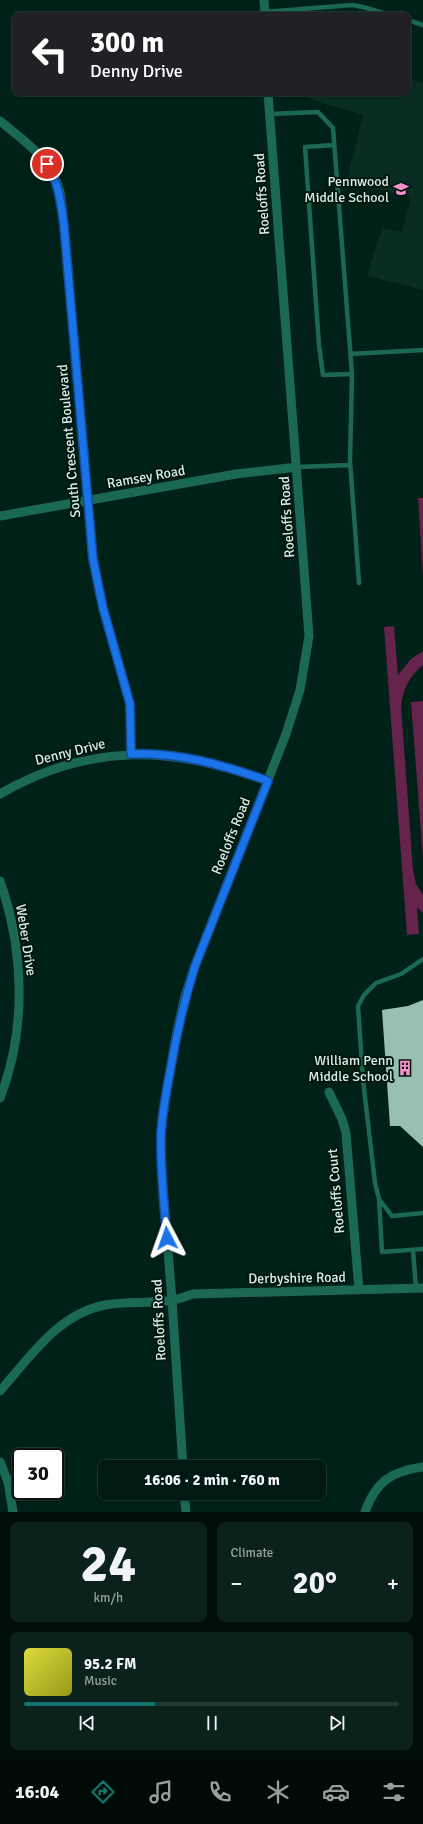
<!DOCTYPE html>
<meta charset="utf-8">
<style>
:root{--surface:#001912;--page:#0a221b;--text:#f1f3f6;--muted:#95a09f;--line:#223832;--accent:#0f766e}
body{margin:0;font-family:Signika,sans-serif;background:var(--page);color:var(--text);height:100vh;display:flex;flex-direction:column;font-size:15px;white-space:nowrap}
*{box-sizing:border-box;margin:0}
p{font-size:13px;color:var(--muted)}
.icon{flex:none;width:22px;height:22px;fill:none;stroke:currentColor;stroke-width:2;stroke-linecap:round;stroke-linejoin:round}
.map{position:relative;height:1512px;overflow:hidden}
.details{display:flex;flex-direction:column;gap:10px;padding:10px;background:#000e0a;flex:1}
.details>*{flex:none}
.guide{position:absolute;left:12px;top:12px;width:399px;height:84px;border-radius:8px;box-shadow:0 1px 3px #0004,0 0 0 1px var(--line);background:#202124;color:#fff;overflow:hidden}
.speed{position:absolute;left:12px;top:1448px;display:flex;gap:8px;font-size:20px;font-weight:700;text-align:center}
.speed>*{display:grid;place-content:center;width:52px;height:52px;border-radius:50%;background:var(--surface);box-shadow:0 1px 3px #0004,0 0 0 1px var(--line);line-height:1}
.speed .limit{border:2px solid #111;border-radius:6px;background:#fff;color:#111}
.pin{position:absolute;display:grid;place-items:center;width:34px;height:34px;color:#fff;margin:-17px;border:2px solid #fff;border-radius:50%;box-shadow:0 1px 4px #0007}
.me{position:absolute;width:44px;margin:-22px;rotate:356deg;stroke-linejoin:round;filter:drop-shadow(0 0 3px #0008)}
.turn{display:flex;align-items:center;gap:14px;height:84px;padding:0 12px;font-size:18px}
.turn .icon{width:52px;height:52px;stroke-width:2.5}
.turn b{display:block;font-size:28px;line-height:34px}
.big{font-size:30px;font-weight:700;line-height:1.1}
.details .tile{flex:1;display:flex;flex-direction:column;justify-content:center;gap:6px;min-width:0;padding:0 14px;border-radius:8px;background:var(--page)}
.details .dial{align-items:center;gap:0}
.dial b{font-size:52px;line-height:1}
.song{display:flex;align-items:center;gap:12px}
.cover{width:48px;height:48px;border-radius:6px;background:linear-gradient(135deg,hsl(60 70% 55%),hsl(60 70% 35%))}
.played{height:4px;border-radius:2px;background:linear-gradient(90deg,var(--accent) 35%,var(--line) 35%)}
.keys{display:flex;justify-content:space-around;direction:ltr}
.heat{display:flex;justify-content:space-between;align-items:center;font-size:22px;direction:ltr}
.details .tiles{flex:1;display:grid;gap:10px;grid-template-columns:1fr 1fr}
.tile:last-child{grid-column:span 2}
.trip{position:absolute;left:98px;top:1460px;width:228px;height:40px;border-radius:8px;background:var(--surface);box-shadow:0 1px 3px #0004,0 0 0 1px var(--line);font-weight:700;line-height:40px;text-align:center}
.tab-bar{display:flex;height:64px;justify-content:space-around;align-items:center;background:#000a07;color:var(--muted)}
.tab-bar .icon{width:28px;height:28px}
.tab-bar .selected{color:var(--accent)}
.tab-bar b{font-size:18px;color:var(--text)}
.map>svg:first-child{display:block}
.built{fill:#092c23}
.green{fill:#66234b}
.building{fill:#99bfb1}
.lines{fill:none;stroke-linecap:round;stroke-linejoin:round}
.lane{stroke:#1b6954;stroke-width:4.5}
.street{stroke:#1b6954;stroke-width:9}
.route-casing{stroke:#114b97;stroke-width:10}
.route{stroke:#1a73e8;stroke-width:7}
.labels{text-anchor:middle;dominant-baseline:central;stroke-width:4;stroke-linejoin:round;paint-order:stroke}
.poi-label{font-size:14px;fill:#daede6;stroke:#001710;text-anchor:end}
.street-label{font-size:14px;fill:#daede6;stroke:#001710}
</style>
<div class="map">
<svg width="423" height="1512" viewBox="0 0 423 1512">
<rect width="100%" height="100%" fill="#002118"/>
<path class="built" d="M 408,79 L 423,83 L 423,290 L 367,276 L 382,228 L 402,232 L 411,197 L 346,182 L 363,115 L 307,98 L 308,93 L 408,93 Z"/>
<path class="green" d="M 418,498 L 423,498 L 423,575 Z
M 394,626 L 398,675 L 411,659 L 423,651 L 423,665 C 410,675 403,689 401,706 L 413,870 L 416,884 L 423,895 L 423,913 L 417,907 L 419,934 L 407,935 L 384,627 Z
M 423,701 L 423,859 L 411,702 Z"/>
<path class="building" d="M 423,1000 L 423,1147 L 400,1126 L 390,1126 L 382,1010 L 408,1006 Z"/>
<g class="lines">
<path class="lane" d="M 264,12 L 352,5 L 363,7 L 390,15
M 408,20 L 423,25
M 270,114 L 318,112 L 333,128 L 352,374 L 350,461 L 359,583
M 334,145 L 305,147 L 319,345 L 323,375 L 352,374
M 350,354 L 423,350
M 297,467 L 350,465
M 423,959 L 401,974 L 376,983 L 364,995 L 358,1006 L 363,1080 L 375,1183 L 379,1199 L 392,1216 L 423,1213
M 379,1199 L 382,1252 L 423,1249
M 413,1250 L 416,1288"/>
<path class="street" d="M 264,0 L 265,15
M 0,121 C 24,141 52,159 60,192 C 62,203 63,215 64,226 L 93,559 L 103,608 L 130,704 L 131,754
M 0,516 L 236,474 L 297,467
M 0,794 C 90,742 173,746 268,781
M 0,881 C 24,950 27,1029 0,1098
M 329,1092 L 342,1119 L 346,1133 L 359,1290
M 0,1391 C 30,1357 58,1314 105,1305 C 127,1301 150,1304 173,1300 C 180,1299 187,1296 193,1294 L 423,1288
M 0,1462 L 8,1482 L 13,1512
M 183,1467 L 172,1300 L 162,1176 L 161,1135 L 163,1113 L 177,1031 L 185,996 L 195,966 L 286,734 L 300,690 L 309,636 L 268,93
M 184,1493 L 186,1512
M 365,1512 C 376,1481 392,1471 423,1467"/>
</g>
<g class="lines">
<g class="route-casing">
<path id="route" d="M 47,164 C 59,184 61,203 64,226 L 93,559 L 103,608 L 130,704 L 131,754 C 178,752 224,765 268,781 L 195,966 C 184,1001 176,1036 170,1072 C 166,1093 162,1114 161,1135 C 160,1169 164,1204 167,1238"/>
</g>
<use href="#route" class="route"/>
</g>
<defs>
<g id="school-bare" transform="scale(1.2)"><path d="M0-5L7-2L0 1L-7-2ZM-4 1L0 2.5L4 1V4Q0 6-4 4Z" fill="#f98fc9" stroke="#001710" stroke-width="2.5" paint-order="stroke"/></g>
<g id="building-bare" transform="scale(1.2)"><path d="M-4-6H4V6H1V3H-1V6H-4ZM-2.5-4.3h1.7v1.8h-1.7ZM.8-4.3h1.7v1.8H.8ZM-2.5-1h1.7V.8h-1.7ZM.8-1h1.7V.8H.8Z" fill="#f98fc9" stroke="#001710" stroke-width="2.5" paint-order="stroke"/></g>
</defs>
<g fill-rule="evenodd">
<use href="#school-bare" x="401" y="189"/>
<use href="#building-bare" x="405" y="1068"/>
</g>
<g class="labels">
<g class="poi-label">
<text x="389" y="181">Pennwood<tspan x="389" dy="16">Middle School</tspan></text>
<text x="393" y="1060">William Penn<tspan x="393" dy="16">Middle School</tspan></text>
</g>
<g class="street-label">
<text transform="translate(262 194) rotate(-94)">Roeloffs Road</text>
<text transform="translate(69 441) rotate(-95)">South Crescent Boulevard</text>
<text transform="translate(146 477) rotate(-10)">Ramsey Road</text>
<text transform="translate(287 517) rotate(-94)">Roeloffs Road</text>
<text transform="translate(70 752) rotate(-14)">Denny Drive</text>
<text transform="translate(231 836) rotate(-68)">Roeloffs Road</text>
<text transform="translate(26 940) rotate(81)">Weber Drive</text>
<text transform="translate(336 1191) rotate(-95)">Roeloffs Court</text>
<text transform="translate(297 1278) rotate(-1)">Derbyshire Road</text>
<text transform="translate(159 1320) rotate(-93)">Roeloffs Road</text>
</g>
</g>
</svg>
<div class="speed"><div class="limit">30</div></div>
<div class="pin" style="left:47px;top:164px;background:#d93025"><svg class="icon" aria-label="arrive" viewBox="0 0 24 24"><path d="M6 21V4h12l-3 4 3 4H6"/></svg></div>
<svg class="me" style="left:167px;top:1238px" viewBox="-20 -20 40 40"><path d="M0-17L14 15 0 8-14 15z" fill="#1a73e8" stroke="#fff" stroke-width="4"/></svg>
<div class="trip">16:06 · 2 min · 760 m</div>
<div class="guide">
<div class="turn"><svg class="icon" aria-label="left" viewBox="0 0 24 24"><path d="M17 20v-9H6M10 6l-5 5 5 5"/></svg><div><b>300 m</b>Denny Drive</div></div>
</div>
</div>
<section class="details">
<div class="tiles">
<div class="tile dial"><b>24</b><p>km/h</p></div>
<div class="tile"><p>Climate</p>
<div class="heat"><a>−</a><b class="big">20°</b><a>+</a></div>
</div>
<div class="tile">
<div class="song"><i class="cover"></i><div><b>95.2 FM</b><p>Music</p></div></div>
<div class="played"></div>
<div class="keys"><svg class="icon" aria-label="previous" viewBox="0 0 24 24"><path d="M18 5L8 12l10 7zM5 5v14"/></svg><svg class="icon" aria-label="pause" viewBox="0 0 24 24"><path d="M8 5v14M16 5v14"/></svg><svg class="icon" aria-label="next" viewBox="0 0 24 24"><path d="M6 5l10 7-10 7zM19 5v14"/></svg></div>
</div>
</div>
</section>
<nav class="tab-bar">
<b>16:04</b>
<svg class="icon selected" aria-label="directions" viewBox="0 0 24 24"><path d="M12 3l9 9-9 9-9-9zM9 14v-3h6M13 9l2 2-2 2"/></svg>
<svg class="icon" aria-label="music" viewBox="0 0 24 24"><path d="M9 18V5l10-2v13"/><circle cx="6" cy="18" r="3"/><circle cx="16" cy="16" r="3"/></svg>
<svg class="icon" aria-label="phone" viewBox="0 0 24 24"><path d="M5 4h4l2 5-3 2q2 4 5 5l2-3 5 2v4C11 20 4 13 5 4z"/></svg>
<svg class="icon" aria-label="climate" viewBox="0 0 24 24"><path d="M12 3v18M4 7l16 10M4 17L20 7"/></svg>
<svg class="icon" aria-label="car" viewBox="0 0 24 24"><path d="M5 17H2v-5l4-1 3-4h7l3 4 3 1v5h-3M9 17h6M6 11h13"/><circle cx="7" cy="17" r="2"/><circle cx="17" cy="17" r="2"/></svg>
<svg class="icon" aria-label="filters" viewBox="0 0 24 24"><path d="M4 7h16M4 17h16"/><circle cx="9" cy="7" r="2"/><circle cx="15" cy="17" r="2"/></svg>
</nav>
